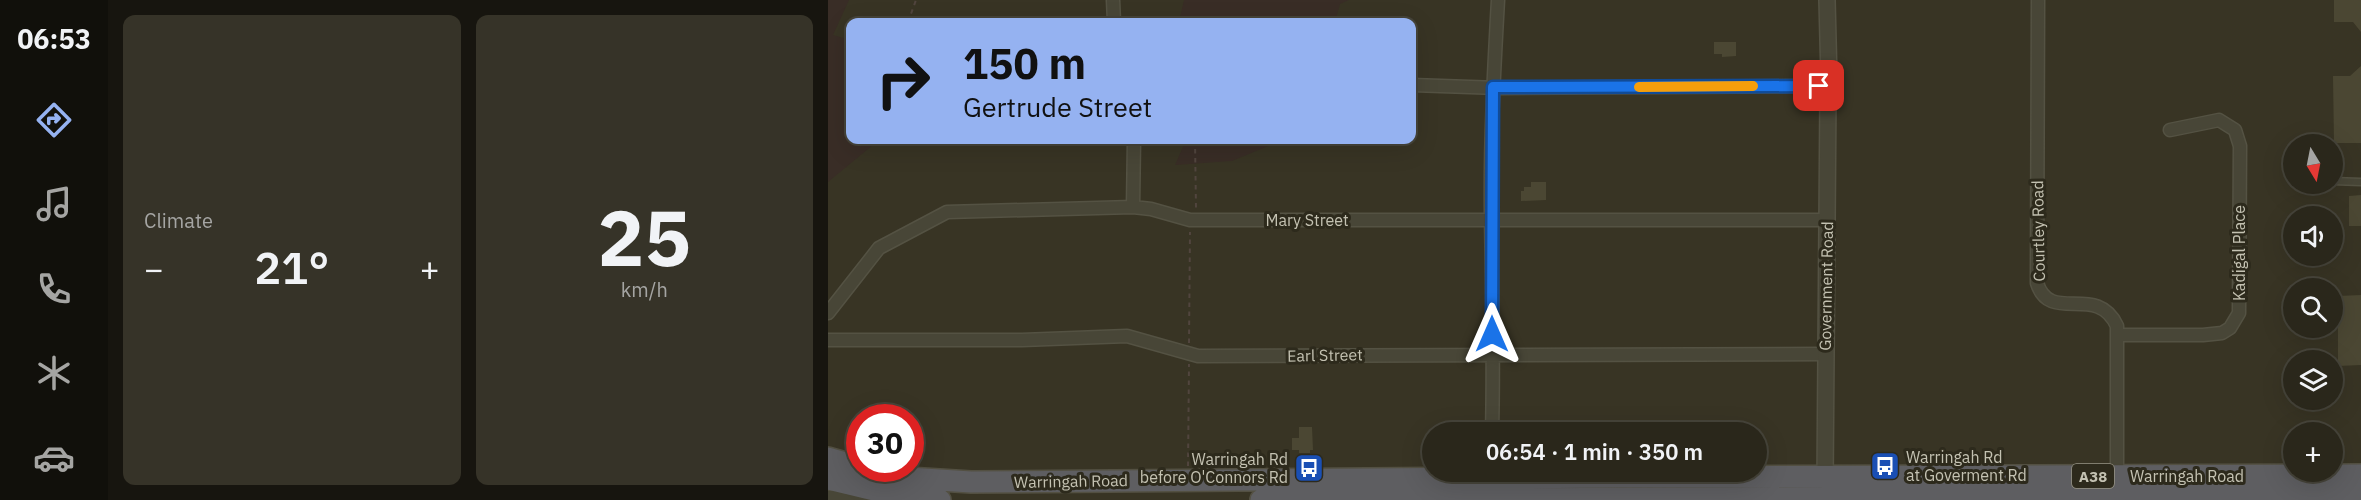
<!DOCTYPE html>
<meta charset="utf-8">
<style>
:root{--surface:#2a271b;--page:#363328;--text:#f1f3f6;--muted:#a5a5a3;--line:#46443a;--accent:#95b2f1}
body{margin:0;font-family:"IBM Plex Sans",sans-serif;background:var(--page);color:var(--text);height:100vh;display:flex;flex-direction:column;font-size:22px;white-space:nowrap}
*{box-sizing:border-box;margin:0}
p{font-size:20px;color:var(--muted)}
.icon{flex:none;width:33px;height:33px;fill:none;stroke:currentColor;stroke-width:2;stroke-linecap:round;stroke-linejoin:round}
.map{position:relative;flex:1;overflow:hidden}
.drawer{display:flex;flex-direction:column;gap:15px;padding:15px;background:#17150f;width:720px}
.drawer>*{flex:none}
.top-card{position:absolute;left:18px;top:18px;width:570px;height:126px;border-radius:12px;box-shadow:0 6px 24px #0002,0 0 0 2px var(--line);background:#95b2f1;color:#111;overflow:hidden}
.needle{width:39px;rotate:170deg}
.controls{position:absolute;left:1455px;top:134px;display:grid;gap:12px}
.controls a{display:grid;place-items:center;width:60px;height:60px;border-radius:50%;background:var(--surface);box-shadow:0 6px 24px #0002,0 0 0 2px var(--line);font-size:30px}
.speed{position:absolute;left:18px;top:404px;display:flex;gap:12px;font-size:30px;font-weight:700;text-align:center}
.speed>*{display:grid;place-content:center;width:78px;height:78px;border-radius:50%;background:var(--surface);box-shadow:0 6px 24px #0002,0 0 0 2px var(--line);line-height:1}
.speed .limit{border:9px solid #d22;background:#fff;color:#111}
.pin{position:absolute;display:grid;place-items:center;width:51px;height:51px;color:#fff;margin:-26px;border-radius:12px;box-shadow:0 3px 9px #0006}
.me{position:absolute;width:66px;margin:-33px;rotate:0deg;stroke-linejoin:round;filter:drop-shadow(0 0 4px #0008)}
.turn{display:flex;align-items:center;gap:21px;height:126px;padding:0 18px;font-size:27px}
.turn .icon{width:78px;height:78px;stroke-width:2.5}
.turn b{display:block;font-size:42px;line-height:51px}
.big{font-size:45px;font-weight:600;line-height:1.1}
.drawer .widget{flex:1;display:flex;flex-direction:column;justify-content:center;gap:9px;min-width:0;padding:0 21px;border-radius:12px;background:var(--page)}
.drawer .dial{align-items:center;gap:0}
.dial b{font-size:78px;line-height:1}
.heat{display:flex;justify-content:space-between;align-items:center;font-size:33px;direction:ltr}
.drawer .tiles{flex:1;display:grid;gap:15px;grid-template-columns:repeat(2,1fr)}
.trip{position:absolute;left:594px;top:422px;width:345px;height:60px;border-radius:30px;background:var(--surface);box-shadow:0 6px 24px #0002,0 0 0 2px var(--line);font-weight:600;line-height:60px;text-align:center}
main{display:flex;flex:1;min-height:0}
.menu{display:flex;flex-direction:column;width:108px;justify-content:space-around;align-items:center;background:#11100b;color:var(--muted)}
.menu .icon{width:42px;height:42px}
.menu .on{color:var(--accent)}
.menu b{font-size:27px;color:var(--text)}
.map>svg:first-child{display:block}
.green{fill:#392d26}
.building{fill:#4b4733}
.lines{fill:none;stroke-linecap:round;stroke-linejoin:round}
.service-casing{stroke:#545243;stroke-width:9}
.minor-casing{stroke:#545243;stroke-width:15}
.tertiary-casing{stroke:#545243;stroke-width:18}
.trunk-casing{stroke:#535042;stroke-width:24}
.path{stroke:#51453e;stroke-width:2;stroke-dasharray:4.5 4.5;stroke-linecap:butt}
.service{stroke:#484637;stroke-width:6}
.minor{stroke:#484637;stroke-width:12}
.tertiary{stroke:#484637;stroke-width:15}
.trunk{stroke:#5e5e61;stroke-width:21}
.route-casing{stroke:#114b97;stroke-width:15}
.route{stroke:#1a73e8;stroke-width:10}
.slow{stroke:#f59e0b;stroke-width:10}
.labels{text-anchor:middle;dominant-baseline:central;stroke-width:6;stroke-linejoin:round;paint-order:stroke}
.shield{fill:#2d2a1c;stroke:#979485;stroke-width:1.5}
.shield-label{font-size:15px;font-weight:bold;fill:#c4c2b2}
.street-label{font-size:16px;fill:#c4c2b2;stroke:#2d2a1c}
.poi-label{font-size:16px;fill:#c4c2b2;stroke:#2d2a1c;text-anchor:start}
</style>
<main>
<nav class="menu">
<b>06:53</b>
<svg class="icon on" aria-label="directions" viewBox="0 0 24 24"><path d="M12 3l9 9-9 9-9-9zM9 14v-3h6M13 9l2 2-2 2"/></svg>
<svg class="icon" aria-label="music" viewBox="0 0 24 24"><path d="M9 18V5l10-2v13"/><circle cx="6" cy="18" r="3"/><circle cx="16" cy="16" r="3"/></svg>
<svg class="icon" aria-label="phone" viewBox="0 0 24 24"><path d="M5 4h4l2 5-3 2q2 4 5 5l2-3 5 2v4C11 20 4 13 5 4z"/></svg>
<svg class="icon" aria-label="climate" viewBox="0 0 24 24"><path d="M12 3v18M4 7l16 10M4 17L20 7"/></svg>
<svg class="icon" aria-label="car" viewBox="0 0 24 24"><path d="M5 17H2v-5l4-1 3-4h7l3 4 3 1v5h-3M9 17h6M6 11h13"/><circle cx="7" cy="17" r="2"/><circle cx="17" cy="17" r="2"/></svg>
</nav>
<section class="drawer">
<div class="tiles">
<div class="widget"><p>Climate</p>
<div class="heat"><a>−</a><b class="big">21°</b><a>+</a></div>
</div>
<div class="widget dial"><b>25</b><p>km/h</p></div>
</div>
</section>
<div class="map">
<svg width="1533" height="500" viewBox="0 0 1533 500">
<rect width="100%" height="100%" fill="#383424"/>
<path class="green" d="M 0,0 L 21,0 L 5,35 L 22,40 L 22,140 L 51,140 L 0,182 Z
M 356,0 L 521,0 L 512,4 L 507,22 L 351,22 Z
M 358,140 L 455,140 L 404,161 L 347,165 Z"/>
<path class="building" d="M 1506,0 L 1533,0 L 1533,32 L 1525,22 L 1506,22 Z
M 886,42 L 908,42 L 908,56 L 894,57 L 894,54 L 886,54 Z
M 1533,66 L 1533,143 L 1506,143 L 1505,76 L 1522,76 Z
M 703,182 L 718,182 L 718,200 L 693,201 L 693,191 L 696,191 L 696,187 L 703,187 Z
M 1533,195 L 1533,226 L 1521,226 L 1521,196 Z
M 1533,295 L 1533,365 L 1510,366 L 1510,296 Z
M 471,427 L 484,427 L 485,450 L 482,450 L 482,453 L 471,453 L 471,450 L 464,450 L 464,438 L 471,438 Z"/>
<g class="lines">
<g class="service-casing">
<path id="service" d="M 1504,181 L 1533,182"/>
</g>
<g class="minor-casing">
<path id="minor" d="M 285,0 L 286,22
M 1210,0 L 1209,283 C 1222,325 1269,282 1289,326 L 1289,476
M 584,85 L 671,88 L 991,86
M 305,207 L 306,140
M 0,313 L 51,248 L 119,212 L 305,207 L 323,209 L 362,220 L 999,220
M 1289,335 L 1375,335 L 1394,333 L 1402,328 L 1411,313 L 1412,146 L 1407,130 L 1391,120 L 1342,130
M 0,340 L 194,340 L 299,336 L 370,356 L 998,354
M 664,432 C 666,359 664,286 663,214 C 662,142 666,71 670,0
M 0,497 L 42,496"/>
</g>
<g class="tertiary-casing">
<path id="tertiary" d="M 999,0 L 1001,79
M990 87a8 8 0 1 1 16 0a8 8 0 1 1-16 0Z
M 997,484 L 1000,94"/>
</g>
<g class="trunk-casing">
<path id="trunk" d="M 0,458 L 32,467
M 33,468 L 80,478 L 143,482 L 792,477 L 1533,475
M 0,479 L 67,495 L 112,500
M 433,500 L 1533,495"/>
</g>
<path class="path" d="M 80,22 L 88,0
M 367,140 L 368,209
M 361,343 L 362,232
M 360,466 L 361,364"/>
<use href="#service" class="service"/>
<use href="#minor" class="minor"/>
<use href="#tertiary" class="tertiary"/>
<use href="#trunk" class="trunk"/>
</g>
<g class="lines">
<g class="route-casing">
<path id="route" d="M 664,334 L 665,87 L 991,86"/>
</g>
<use href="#route" class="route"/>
<path class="slow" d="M 811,87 L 925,86"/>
</g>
<defs>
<g id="bus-square" transform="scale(1.5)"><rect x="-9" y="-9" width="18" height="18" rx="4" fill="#1a4fb4" stroke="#2d2a1c"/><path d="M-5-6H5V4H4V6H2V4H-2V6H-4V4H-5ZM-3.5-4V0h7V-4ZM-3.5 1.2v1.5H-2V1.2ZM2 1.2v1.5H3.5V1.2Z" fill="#fff"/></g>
</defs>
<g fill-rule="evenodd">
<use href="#bus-square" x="1057" y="466"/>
<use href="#bus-square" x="481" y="468"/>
</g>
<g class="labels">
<rect class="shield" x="1244" y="464" width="42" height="24" rx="4.5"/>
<g class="shield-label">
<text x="1265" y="476">A38</text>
</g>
<g class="street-label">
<text x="479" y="220">Mary Street</text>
<text transform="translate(1210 231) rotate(-91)">Courtley Road</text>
<text transform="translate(1411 253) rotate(-90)">Kadigal Place</text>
<text transform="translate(998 286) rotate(-89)">Government Road</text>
<text transform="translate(497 355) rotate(-1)">Earl Street</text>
<text x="1359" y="476">Warringah Road</text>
<text transform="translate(243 481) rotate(-1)">Warringah Road</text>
</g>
<g class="poi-label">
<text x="1078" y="457">Warringah Rd<tspan x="1078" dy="18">at Goverment Rd</tspan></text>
<text x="460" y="459" text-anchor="end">Warringah Rd<tspan x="460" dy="18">before O'Connors Rd</tspan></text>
</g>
</g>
</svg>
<div class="controls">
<a><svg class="needle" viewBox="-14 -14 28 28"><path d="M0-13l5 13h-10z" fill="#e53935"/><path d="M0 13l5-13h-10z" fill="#a5a5a3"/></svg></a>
<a><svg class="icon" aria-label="sound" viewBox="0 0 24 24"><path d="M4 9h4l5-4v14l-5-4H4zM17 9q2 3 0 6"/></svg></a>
<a><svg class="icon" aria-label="search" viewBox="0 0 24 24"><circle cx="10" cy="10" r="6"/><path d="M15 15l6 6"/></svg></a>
<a><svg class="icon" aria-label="layers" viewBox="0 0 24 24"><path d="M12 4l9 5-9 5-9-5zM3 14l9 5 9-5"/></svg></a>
<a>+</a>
</div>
<div class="speed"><div class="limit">30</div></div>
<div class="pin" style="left:991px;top:86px;background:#d93025"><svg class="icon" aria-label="arrive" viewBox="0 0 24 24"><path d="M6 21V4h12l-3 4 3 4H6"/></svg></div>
<svg class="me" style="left:664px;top:334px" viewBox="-20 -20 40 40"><path d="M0-17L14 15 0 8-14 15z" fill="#1a73e8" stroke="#fff" stroke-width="4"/></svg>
<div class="trip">06:54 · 1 min · 350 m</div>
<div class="top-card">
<div class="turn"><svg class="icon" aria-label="right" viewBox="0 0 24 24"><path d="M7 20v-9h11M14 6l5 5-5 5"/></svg><div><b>150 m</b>Gertrude Street</div></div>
</div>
</div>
</main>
